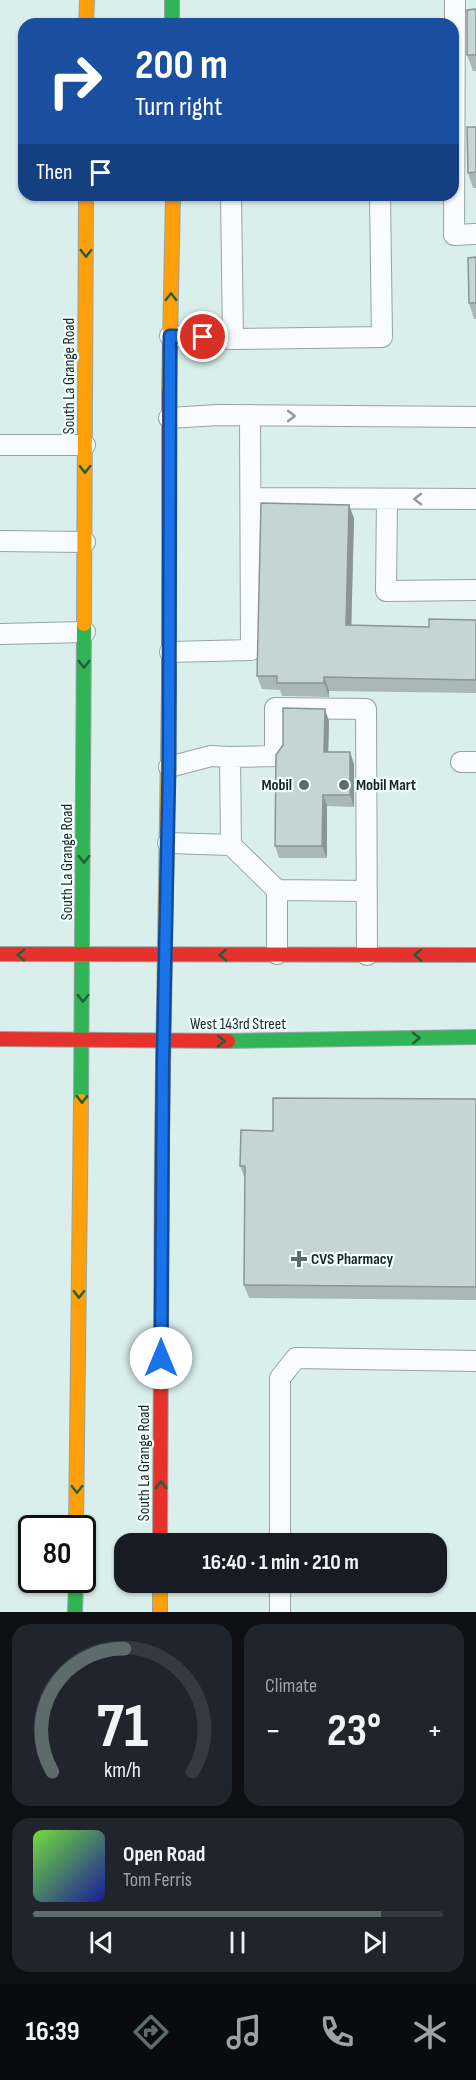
<!DOCTYPE html>
<meta charset="utf-8">
<style>
:root{--surface:#171b24;--page:#20242c;--text:#f1f3f6;--muted:#9ea1a6;--line:#363941;--accent:#5d6c6b}
body{margin:0;font-family:"Sofia Sans Condensed",sans-serif;background:var(--page);color:var(--text);height:100vh;display:flex;flex-direction:column;font-size:22px;white-space:nowrap}
*{box-sizing:border-box;margin:0}
p{font-size:20px;color:var(--muted)}
.icon{flex:none;width:33px;height:33px;fill:none;stroke:currentColor;stroke-width:2;stroke-linecap:round;stroke-linejoin:round}
.map{position:relative;height:1612px;overflow:hidden}
.sheet{display:flex;flex-direction:column;gap:12px;padding:12px;background:#0d0f14;flex:1}
.sheet>*{flex:none}
.top-card{position:absolute;left:18px;top:18px;width:441px;height:183px;border-radius:18px;box-shadow:0 2px 4px #0004;background:#1a4fa0;color:#fff;overflow:hidden}
.speed{position:absolute;left:18px;top:1515px;display:flex;gap:12px;font-size:30px;font-weight:700;text-align:center}
.speed>*{display:grid;place-content:center;width:78px;height:78px;border-radius:50%;background:var(--surface);box-shadow:0 2px 4px #0004;line-height:1}
.speed .limit{border:3px solid #111;border-radius:9px;background:#fff;color:#111}
.pin{position:absolute;display:grid;place-items:center;width:51px;height:51px;color:#fff;margin:-26px;border:3px solid #fff;border-radius:50%;box-shadow:0 2px 6px #0007}
.me{position:absolute;width:66px;margin:-33px;rotate:0deg;stroke-linejoin:round;filter:drop-shadow(0 0 4px #0008)}
.turn{display:flex;align-items:center;gap:21px;height:126px;padding:0 18px;font-size:27px}
.turn .icon{width:78px;height:78px;stroke-width:2.5}
.turn b{display:block;font-size:42px;line-height:51px}
.then{display:flex;align-items:center;height:57px;padding:0 18px;background:#0003;gap:12px;font-size:22px}
.big{font-size:45px;font-weight:700;line-height:1.1}
.sheet .widget{flex:1;display:flex;flex-direction:column;justify-content:center;gap:9px;min-width:0;padding:0 21px;border-radius:18px;background:var(--page)}
.sheet .dial{align-items:center;gap:0}
.dial svg{height:156px;overflow:visible;fill:none;stroke:var(--line);stroke-width:7;stroke-linecap:round;text-anchor:middle}
.dial text{fill:var(--text);stroke:none}
.song{display:flex;align-items:center;gap:18px}
.cover{width:72px;height:72px;border-radius:9px;background:linear-gradient(135deg,hsl(100 70% 55%),hsl(240 70% 35%))}
.played{height:6px;border-radius:3px;background:linear-gradient(90deg,var(--accent) 85%,var(--line) 85%)}
.keys{display:flex;justify-content:space-around;direction:ltr}
.heat{display:flex;justify-content:space-between;align-items:center;font-size:33px;direction:ltr}
.sheet .tiles{flex:1;display:grid;gap:12px;grid-template-columns:1fr 1fr}
.widget:last-child{grid-column:span 2}
.trip{position:absolute;left:114px;top:1533px;width:333px;height:60px;border-radius:18px;background:var(--surface);box-shadow:0 2px 4px #0004;font-weight:700;line-height:60px;text-align:center}
.dock{display:flex;height:96px;justify-content:space-around;align-items:center;background:#090b0e;color:var(--muted)}
.dock .icon{width:42px;height:42px}
.dock .selected{color:var(--accent)}
.dock b{font-size:27px;color:var(--text)}
.map>svg:first-child{display:block}
.lines{fill:none;stroke-linecap:round;stroke-linejoin:round}
.lane-casing{stroke:#96a5a4;stroke-width:22}
.fast-casing{stroke:#96a5a4;stroke-width:16}
.slow-casing{stroke:#96a5a4;stroke-width:16}
.jam-casing{stroke:#96a5a4;stroke-width:16}
.lane{stroke:#f9fcfc;stroke-width:20}
.fast{stroke:#30b455;stroke-width:14}
.slow{stroke:#ff9f0a;stroke-width:14}
.jam{stroke:#e5322d;stroke-width:14}
.wall{fill:#a9b7b5}
.shaded-wall{fill:#8a9594}
.building{fill:#c5d5d3;stroke:#8a9594;stroke-width:1.5}
.oneway{stroke:#225f38}
.oneway2{stroke:#949c9b}
.route-casing{stroke:#114b97;stroke-width:15}
.route{stroke:#1a73e8;stroke-width:10}
.poi-dot{fill:#5d6c6b;stroke:#f0fefd;stroke-width:2}
.labels{text-anchor:middle;dominant-baseline:central;stroke-width:4.5;stroke-linejoin:round;paint-order:stroke}
.street-label{font-size:16px;fill:#192625;stroke:#f0fefd}
.poi-label{font-size:16px;font-weight:bold;fill:#192625;stroke:#f0fefd;text-anchor:start}
</style>
<div class="map">
<svg width="476" height="1612" viewBox="0 0 476 1612">
<rect width="100%" height="100%" fill="#daeeec"/>
<g class="lines">
<g class="lane-casing">
<path id="lane" d="M 455,0 L 454,235 L 476,234
M 231,195 L 233,339
M 170,336 L 233,339 L 382,337 L 380,195
M 169,418 L 218,415 L 476,417
M 0,445 L 85,445
M 252,498 L 476,499
M 387,499 L 386,591 L 476,590
M 0,541 L 85,542
M 0,634 L 85,632
M 170,652 L 251,650 L 250,415
M 230,757 L 275,756 L 275,708 L 366,709 L 367,955
M 461,762 L 476,762
M 169,767 L 211,756 L 230,757 L 231,845
M 168,843 L 231,845 L 277,890 L 367,891
M 277,890 L 277,954
M 280,1544 L 280,1378 L 296,1358 L 476,1361
M 280,1582 L 280,1612"/>
</g>
<g class="fast-casing">
<path id="fast" d="M 172,0 L 172,24
M 228,1041 L 476,1037
M 81,1101 L 84,624
M 75,1612 L 76,1580"/>
</g>
<g class="slow-casing">
<path id="slow" d="M 86,24 L 87,0
M 169,392 L 173,195
M 84,624 L 86,195
M 162,1136 L 169,689
M 76,1528 L 81,1101
M 160,1582 L 160,1612"/>
</g>
<g class="jam-casing">
<path id="jam" d="M 169,689 L 169,392
M 0,954 L 476,955
M 0,1039 L 228,1041
M 160,1544 L 162,1136"/>
</g>
<use href="#lane" class="lane"/>
<use href="#fast" class="fast"/>
<use href="#slow" class="slow"/>
<use href="#jam" class="jam"/>
</g>
<path class="wall" d="M 476,9 L 476,71 L 473,71 L 467,55 Z
M 476,127 L 476,188 L 473,188 L 468,173 Z
M 476,257 L 476,319 L 474,319 L 469,303 Z
M 354,518 L 351,625 L 429,627 L 476,620 L 476,693 L 329,691 L 329,697 L 282,696 L 280,690 L 262,689 L 257,676 Z
M 329,721 L 328,752 L 354,764 L 354,807 L 327,806 L 327,858 L 279,858 L 275,846 Z
M 476,1099 L 476,1300 L 249,1298 L 244,1285 L 245,1179 L 240,1166 L 273,1131 Z"/>
<path class="shaded-wall" d="M 349,505 L 354,518 L 351,639 L 346,625 Z
M 324,677 L 329,691 L 329,697 L 324,683 Z
M 325,709 L 329,721 L 328,763 L 324,752 Z
M 350,752 L 354,764 L 354,807 L 350,795 Z
M 323,795 L 327,806 L 327,858 L 322,846 Z"/>
<path class="building" d="M 476,9 L 476,55 L 467,55 L 467,10 Z
M 467,127 L 476,127 L 476,172 L 468,173 Z
M 476,257 L 476,303 L 469,303 L 468,258 Z
M 261,503 L 349,505 L 346,625 L 429,627 L 429,619 L 476,620 L 476,680 L 324,677 L 324,683 L 277,683 L 277,676 L 257,676 Z
M 283,708 L 325,709 L 324,752 L 350,752 L 350,795 L 323,795 L 322,846 L 275,846 L 276,755 L 283,745 Z
M 273,1098 L 476,1099 L 476,1287 L 244,1285 L 245,1166 L 240,1166 L 241,1130 L 273,1131 Z"/>
<defs><path id="oneway-chevron" d="M-2-3.5L2.5 0L-2 3.5" fill="none" stroke-width="1.6" stroke-linecap="round" stroke-linejoin="round" transform="scale(1.5)"/></defs>
<g class="oneway">
<use href="#oneway-chevron" transform="translate(86 253) rotate(90)"/>
<use href="#oneway-chevron" transform="translate(171 297) rotate(-89)"/>
<use href="#oneway-chevron" transform="translate(85 469) rotate(90)"/>
<use href="#oneway-chevron" transform="translate(84 664) rotate(90)"/>
<use href="#oneway-chevron" transform="translate(84 859) rotate(90)"/>
<use href="#oneway-chevron" transform="translate(21 955) rotate(-179)"/>
<use href="#oneway-chevron" transform="translate(223 955) rotate(179)"/>
<use href="#oneway-chevron" transform="translate(418 955) rotate(-180)"/>
<use href="#oneway-chevron" transform="translate(83 998) rotate(91)"/>
<use href="#oneway-chevron" transform="translate(416 1038) rotate(-1)"/>
<use href="#oneway-chevron" transform="translate(221 1041) rotate(1)"/>
<use href="#oneway-chevron" transform="translate(82 1099) rotate(91)"/>
<use href="#oneway-chevron" transform="translate(79 1294) rotate(91)"/>
<use href="#oneway-chevron" transform="translate(161 1485) rotate(-90)"/>
<use href="#oneway-chevron" transform="translate(77 1489) rotate(91)"/>
</g>
<g class="oneway2">
<use href="#oneway-chevron" transform="translate(291 416)"/>
<use href="#oneway-chevron" transform="translate(418 499) rotate(-180)"/>
</g>
<g class="lines">
<g class="route-casing">
<path id="route" d="M 161,1358 L 163,1061 L 169,767 L 170,336 L 203,337"/>
</g>
<use href="#route" class="route"/>
</g>
<g class="poi-dot">
<circle cx="304" cy="785" r="6"/>
<circle cx="344" cy="785" r="6"/>
<path d="M296 1250h6v6h6v6h-6v6h-6v-6h-6v-6h6z"/>
</g>
<g class="labels">
<g class="street-label">
<text transform="translate(69 376) rotate(-90)">South La Grange Road</text>
<text transform="translate(67 862) rotate(-90)">South La Grange Road</text>
<text x="238" y="1024">West 143rd Street</text>
<text transform="translate(144 1463) rotate(-90)">South La Grange Road</text>
</g>
<g class="poi-label">
<text x="292" y="785" text-anchor="end">Mobil</text>
<text x="356" y="785">Mobil Mart</text>
<text x="311" y="1259">CVS Pharmacy</text>
</g>
</g>
</svg>
<div class="speed"><div class="limit">80</div></div>
<div class="pin" style="left:203px;top:337px;background:#d93025"><svg class="icon" aria-label="arrive" viewBox="0 0 24 24"><path d="M6 21V4h12l-3 4 3 4H6"/></svg></div>
<svg class="me" style="left:161px;top:1358px" viewBox="-20 -20 40 40"><circle r="19" fill="#fff"/><path d="M0-13L10 11 0 6-10 11z" fill="#1a73e8"/></svg>
<div class="trip">16:40 · 1 min · 210 m</div>
<div class="top-card">
<div class="turn"><svg class="icon" aria-label="right" viewBox="0 0 24 24"><path d="M7 20v-9h11M14 6l5 5-5 5"/></svg><div><b>200 m</b>Turn right</div></div>
<div class="then">Then<svg class="icon" aria-label="arrive" viewBox="0 0 24 24"><path d="M6 21V4h12l-3 4 3 4H6"/></svg></div>
</div>
</div>
<section class="sheet">
<div class="tiles">
<div class="widget dial"><svg viewBox="0 0 100 80">
<path d="M14 69A42 42 0 1 1 86 69"/>
<path d="M14 69A42 42 0 0 1 51 6" stroke="#5d6c6b"/>
<text x="50" y="56" font-size="32" font-weight="700">71</text>
<text x="50" y="72" font-size="11">km/h</text>
</svg></div>
<div class="widget"><p>Climate</p>
<div class="heat"><a>−</a><b class="big">23°</b><a>+</a></div>
</div>
<div class="widget">
<div class="song"><i class="cover"></i><div><b>Open Road</b><p>Tom Ferris</p></div></div>
<div class="played"></div>
<div class="keys"><svg class="icon" aria-label="previous" viewBox="0 0 24 24"><path d="M18 5L8 12l10 7zM5 5v14"/></svg><svg class="icon" aria-label="pause" viewBox="0 0 24 24"><path d="M8 5v14M16 5v14"/></svg><svg class="icon" aria-label="next" viewBox="0 0 24 24"><path d="M6 5l10 7-10 7zM19 5v14"/></svg></div>
</div>
</div>
</section>
<nav class="dock">
<b>16:39</b>
<svg class="icon selected" aria-label="directions" viewBox="0 0 24 24"><path d="M12 3l9 9-9 9-9-9zM9 14v-3h6M13 9l2 2-2 2"/></svg>
<svg class="icon" aria-label="music" viewBox="0 0 24 24"><path d="M9 18V5l10-2v13"/><circle cx="6" cy="18" r="3"/><circle cx="16" cy="16" r="3"/></svg>
<svg class="icon" aria-label="phone" viewBox="0 0 24 24"><path d="M5 4h4l2 5-3 2q2 4 5 5l2-3 5 2v4C11 20 4 13 5 4z"/></svg>
<svg class="icon" aria-label="climate" viewBox="0 0 24 24"><path d="M12 3v18M4 7l16 10M4 17L20 7"/></svg>
</nav>
